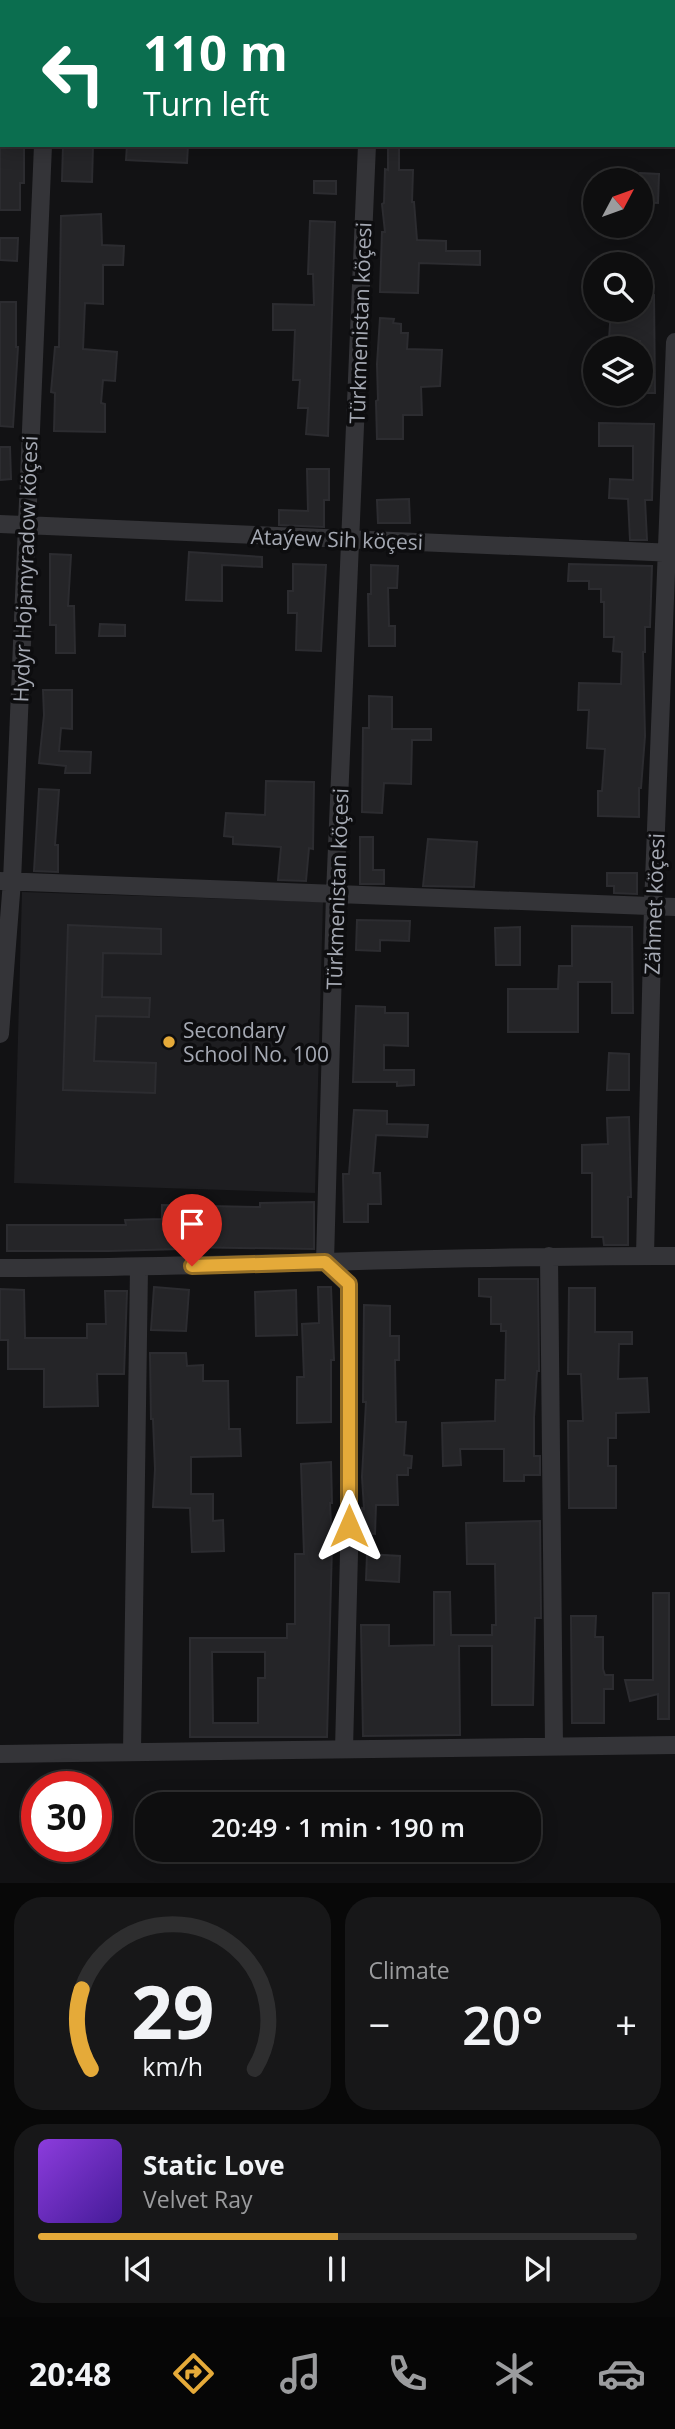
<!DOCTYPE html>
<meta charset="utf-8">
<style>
:root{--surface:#0e0e0f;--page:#171718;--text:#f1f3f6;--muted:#9b9c9e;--line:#2e2e2f;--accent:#e5aa39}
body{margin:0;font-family:"Open Sans",sans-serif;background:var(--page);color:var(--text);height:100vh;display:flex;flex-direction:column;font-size:26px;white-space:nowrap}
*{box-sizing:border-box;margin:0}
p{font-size:23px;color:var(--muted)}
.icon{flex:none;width:38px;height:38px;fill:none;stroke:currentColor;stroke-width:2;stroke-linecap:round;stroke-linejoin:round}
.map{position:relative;height:1883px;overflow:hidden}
.details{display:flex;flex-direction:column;gap:14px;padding:14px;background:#080808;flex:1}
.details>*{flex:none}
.guide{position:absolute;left:0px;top:0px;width:676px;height:147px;box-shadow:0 4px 18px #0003,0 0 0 2px var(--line);background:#0b6e4f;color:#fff;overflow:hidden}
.needle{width:46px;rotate:49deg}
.fabs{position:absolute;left:583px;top:168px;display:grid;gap:14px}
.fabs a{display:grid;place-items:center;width:70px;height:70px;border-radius:50%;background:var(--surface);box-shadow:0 4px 18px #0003,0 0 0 2px var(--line);font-size:35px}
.speed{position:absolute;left:21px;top:1771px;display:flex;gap:14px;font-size:35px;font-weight:700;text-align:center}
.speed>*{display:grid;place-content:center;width:91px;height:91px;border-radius:50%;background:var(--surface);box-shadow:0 4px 18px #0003,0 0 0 2px var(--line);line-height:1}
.speed .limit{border:10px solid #d22;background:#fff;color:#111}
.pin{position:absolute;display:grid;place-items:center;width:60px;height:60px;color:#fff;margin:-72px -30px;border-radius:50% 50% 50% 0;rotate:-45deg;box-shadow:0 0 7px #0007}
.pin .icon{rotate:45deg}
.me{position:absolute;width:77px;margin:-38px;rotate:0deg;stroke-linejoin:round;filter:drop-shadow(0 0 5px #0008)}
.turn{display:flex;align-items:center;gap:24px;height:147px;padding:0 28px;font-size:32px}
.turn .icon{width:91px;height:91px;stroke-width:2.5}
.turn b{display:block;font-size:49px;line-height:60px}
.big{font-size:52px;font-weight:600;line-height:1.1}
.details .tile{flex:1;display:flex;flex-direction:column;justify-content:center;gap:10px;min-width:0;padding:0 24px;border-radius:28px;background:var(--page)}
.details .dial{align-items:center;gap:0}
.dial svg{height:182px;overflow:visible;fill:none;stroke:var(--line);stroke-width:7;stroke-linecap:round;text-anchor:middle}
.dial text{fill:var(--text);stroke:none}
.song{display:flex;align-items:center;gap:21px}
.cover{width:84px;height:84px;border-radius:10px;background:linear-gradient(135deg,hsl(270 70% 55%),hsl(260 70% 35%))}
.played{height:7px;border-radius:4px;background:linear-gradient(90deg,var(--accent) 50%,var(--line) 50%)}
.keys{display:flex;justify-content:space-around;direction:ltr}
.heat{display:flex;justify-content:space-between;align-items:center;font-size:38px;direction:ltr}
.details .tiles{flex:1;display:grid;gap:14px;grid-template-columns:1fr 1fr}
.tile:last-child{grid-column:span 2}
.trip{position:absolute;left:135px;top:1792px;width:406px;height:70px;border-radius:28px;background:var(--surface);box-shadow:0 4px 18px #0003,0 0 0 2px var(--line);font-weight:600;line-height:70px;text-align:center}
.menu{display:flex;height:112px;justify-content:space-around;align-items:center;background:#060606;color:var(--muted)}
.menu .icon{width:49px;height:49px}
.menu .on{color:var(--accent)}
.menu b{font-size:32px;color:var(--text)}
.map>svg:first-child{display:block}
.built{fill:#1e1e21}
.building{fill:#252528;stroke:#2c2c30;stroke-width:2;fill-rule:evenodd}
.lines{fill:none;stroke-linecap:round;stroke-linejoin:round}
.street{stroke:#343438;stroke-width:18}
.secondary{stroke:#424348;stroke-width:24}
.route-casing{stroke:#956e25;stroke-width:18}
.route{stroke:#e5aa39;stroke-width:12}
.poi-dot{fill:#e5aa39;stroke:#0d0d0f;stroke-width:2.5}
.labels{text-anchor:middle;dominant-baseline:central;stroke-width:7;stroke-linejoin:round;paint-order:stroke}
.street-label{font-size:21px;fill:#a5a9b3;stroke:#0d0d0f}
.poi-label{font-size:21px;fill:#a5a9b3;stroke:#0d0d0f;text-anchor:start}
</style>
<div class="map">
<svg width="675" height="1883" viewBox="0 0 675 1883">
<rect width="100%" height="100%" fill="#121214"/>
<path class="built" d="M 22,892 L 323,902 L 315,1193 L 14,1183 Z"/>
<path class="building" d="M 0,145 L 24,145 L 24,183 L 20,183 L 20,210 L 0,210 Z
M 63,145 L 93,145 L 92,182 L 62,181 Z
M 127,145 L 188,145 L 187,163 L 126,160 Z
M 388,145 L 399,145 L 399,170 L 413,170 L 412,202 L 414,202 L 417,240 L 446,241 L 446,251 L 480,251 L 480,265 L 419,263 L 418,293 L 380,292 L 382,232 L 385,232 L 382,204 L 384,203 L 385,169 L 388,170 Z
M 640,173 L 659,174 L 658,203 L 640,202 Z
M 314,181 L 336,181 L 336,194 L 314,193 Z
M 101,214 L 102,245 L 124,246 L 123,265 L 103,265 L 103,304 L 85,303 L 83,349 L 117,352 L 115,381 L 103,380 L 101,403 L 105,404 L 105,432 L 54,431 L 55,393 L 51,392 L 55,347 L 59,347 L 61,216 Z
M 310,221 L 335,222 L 328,436 L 306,434 L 308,408 L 298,408 L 300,380 L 293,380 L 295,330 L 273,330 L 273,304 L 314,305 L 313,274 L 308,274 Z
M 0,238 L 18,238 L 17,261 L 0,260 Z
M 640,295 L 654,295 L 655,393 L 640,393 L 640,341 L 609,339 L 611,310 L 640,310 Z
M 0,302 L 16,302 L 16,347 L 18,347 L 13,427 L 0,426 Z
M 380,318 L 394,319 L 393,323 L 401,324 L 401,333 L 408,333 L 407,349 L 442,350 L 440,386 L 421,387 L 422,415 L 403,415 L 403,439 L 377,439 L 376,401 L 378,400 L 377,364 Z
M 599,423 L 654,424 L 652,500 L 645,500 L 647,540 L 630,540 L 628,499 L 609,498 L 610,479 L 633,480 L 633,446 L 599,446 Z
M 0,447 L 10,447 L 11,479 L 0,480 Z
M 307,469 L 329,469 L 329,500 L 324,500 L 324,527 L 279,525 L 279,510 L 308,511 Z
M 409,499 L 410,523 L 378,523 L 377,500 Z
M 189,552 L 262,557 L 262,567 L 222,565 L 222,601 L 186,600 Z
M 50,554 L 71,555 L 68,606 L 74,606 L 75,653 L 56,653 L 56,625 L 50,625 Z
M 293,564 L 326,565 L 321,651 L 296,650 L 297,613 L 288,613 L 288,591 L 293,591 Z
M 569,564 L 652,566 L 650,627 L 645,627 L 645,652 L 643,652 L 645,736 L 641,788 L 639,788 L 639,817 L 598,816 L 598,791 L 602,791 L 605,749 L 587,748 L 589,710 L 578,710 L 579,683 L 621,684 L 622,652 L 613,651 L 614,637 L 604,637 L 604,602 L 601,602 L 601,589 L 589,589 L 589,581 L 568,581 Z
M 371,565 L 398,566 L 397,588 L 388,588 L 389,626 L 395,626 L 395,646 L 369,646 L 368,594 L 371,594 Z
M 100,624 L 125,625 L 125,636 L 99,636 Z
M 43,690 L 72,690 L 72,729 L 61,728 L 59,751 L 91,752 L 90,773 L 65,773 L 66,766 L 39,763 L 44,715 Z
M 369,696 L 392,697 L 392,729 L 431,729 L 431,740 L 412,740 L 411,784 L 384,783 L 382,813 L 362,812 L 363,728 L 369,728 Z
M 266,781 L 314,782 L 313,849 L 309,848 L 306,881 L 278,880 L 281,847 L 233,844 L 233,837 L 224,836 L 226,813 L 265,815 Z
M 39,789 L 59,790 L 55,845 L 58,845 L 58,872 L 34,871 Z
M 360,837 L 373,837 L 373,870 L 384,870 L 384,884 L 360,884 Z
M 428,839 L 477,842 L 474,887 L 423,886 Z
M 607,873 L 637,873 L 637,894 L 614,893 L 614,886 L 607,886 Z
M 357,920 L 410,921 L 409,941 L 380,940 L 380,951 L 356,950 Z
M 68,925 L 161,929 L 161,954 L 103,953 L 102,997 L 150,998 L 149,1017 L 96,1016 L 94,1061 L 156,1063 L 155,1093 L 63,1090 Z
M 572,926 L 632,927 L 633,1013 L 612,1013 L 612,982 L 578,982 L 578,1032 L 508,1032 L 508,989 L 558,989 L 559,966 L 572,966 Z
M 520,927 L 520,965 L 496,965 L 495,928 Z
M 356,1006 L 385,1007 L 385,1013 L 408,1013 L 408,1046 L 384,1045 L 384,1070 L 414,1070 L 414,1085 L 397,1086 L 397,1082 L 353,1082 Z
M 609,1053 L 629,1054 L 629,1090 L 607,1090 Z
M 354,1110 L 387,1111 L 387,1124 L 428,1125 L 427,1137 L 376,1135 L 373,1173 L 380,1173 L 381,1204 L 368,1204 L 368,1222 L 344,1222 L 343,1174 L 349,1174 Z
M 629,1117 L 631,1197 L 628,1197 L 628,1245 L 604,1245 L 603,1237 L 592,1237 L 592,1173 L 582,1173 L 582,1145 L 608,1144 L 607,1118 Z
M 314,1202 L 314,1249 L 179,1247 L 180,1249 L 109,1251 L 7,1251 L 7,1225 L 126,1225 L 125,1220 L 162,1219 L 162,1205 L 260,1207 L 260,1203 Z
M 479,1279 L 538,1279 L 539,1371 L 537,1371 L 534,1417 L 534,1456 L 540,1456 L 540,1475 L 524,1475 L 524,1481 L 504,1481 L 504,1449 L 460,1449 L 461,1465 L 443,1466 L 442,1423 L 495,1421 L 496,1380 L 505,1380 L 506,1331 L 501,1331 L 501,1324 L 491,1324 L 491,1297 L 479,1296 Z
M 154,1287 L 189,1290 L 186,1331 L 151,1330 Z
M 318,1287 L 331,1287 L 334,1360 L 331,1360 L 331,1422 L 297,1423 L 297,1377 L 304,1377 L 302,1324 L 319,1323 Z
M 569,1288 L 595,1288 L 595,1332 L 632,1332 L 632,1344 L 619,1344 L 618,1379 L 647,1378 L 649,1412 L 616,1413 L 616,1438 L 608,1438 L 608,1466 L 616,1466 L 616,1508 L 569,1508 L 568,1421 L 583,1421 L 581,1374 L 568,1374 Z
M 0,1289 L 24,1290 L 25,1338 L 87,1338 L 87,1324 L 106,1324 L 105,1291 L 127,1291 L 124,1374 L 97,1374 L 98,1406 L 44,1407 L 44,1369 L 8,1369 L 8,1340 L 0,1340 Z
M 296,1290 L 297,1335 L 256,1336 L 255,1292 Z
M 364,1305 L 390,1306 L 390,1336 L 399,1336 L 399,1360 L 395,1360 L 396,1422 L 406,1422 L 404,1455 L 412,1456 L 411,1468 L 408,1468 L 408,1475 L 397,1475 L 398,1505 L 376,1505 L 375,1534 L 361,1533 L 362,1508 L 364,1509 L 362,1477 L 366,1402 L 363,1402 Z
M 150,1353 L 186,1353 L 187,1366 L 203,1365 L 203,1381 L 228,1381 L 229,1429 L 240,1429 L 241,1456 L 191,1457 L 191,1494 L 213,1494 L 213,1521 L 223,1520 L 224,1551 L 192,1552 L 190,1508 L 153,1507 L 155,1469 L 153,1419 L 151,1419 Z
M 331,1462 L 332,1503 L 330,1503 L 332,1545 L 327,1737 L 190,1737 L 190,1638 L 287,1638 L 287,1624 L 295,1624 L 295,1554 L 304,1554 L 301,1464 ZM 212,1652 L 265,1652 L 265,1678 L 258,1678 L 258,1723 L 213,1723 Z
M 540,1521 L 541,1618 L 535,1618 L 533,1705 L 492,1705 L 492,1646 L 459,1646 L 460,1735 L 363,1736 L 361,1625 L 389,1625 L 389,1646 L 434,1645 L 434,1592 L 450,1592 L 451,1635 L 492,1635 L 492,1625 L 496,1625 L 495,1564 L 467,1564 L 466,1523 Z
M 367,1554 L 400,1556 L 399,1582 L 366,1580 Z
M 653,1593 L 669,1593 L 669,1719 L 658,1719 L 658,1694 L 630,1701 L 625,1680 L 653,1680 Z
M 571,1616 L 596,1616 L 595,1637 L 603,1637 L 603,1669 L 605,1675 L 613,1675 L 613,1689 L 604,1689 L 604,1723 L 572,1723 Z"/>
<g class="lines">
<path class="street" d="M 49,2 L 49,0
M 369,2 L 369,0
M 0,524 L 675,553
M 0,881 L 675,907
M 0,1034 L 12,881 L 43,145
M 549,1256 L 554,1746
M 645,1256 L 653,906 L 675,342
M 0,1268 C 225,1268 450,1255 675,1256
M 344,1749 L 349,1553 L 349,1285 L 325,1262 L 335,894 L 367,145
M 132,1752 L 139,1268
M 0,1754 L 675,1745"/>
<path class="secondary" d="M 0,53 L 2,53
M 674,63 L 675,63"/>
</g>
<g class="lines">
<g class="route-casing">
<path id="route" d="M 192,1266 L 325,1262 L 349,1284 L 349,1526"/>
</g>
<use href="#route" class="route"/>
</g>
<circle class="poi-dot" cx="169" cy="1042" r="7"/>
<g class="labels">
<g class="street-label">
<text transform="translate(360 323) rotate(-88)">Türkmenistan köçesi</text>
<text transform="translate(337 539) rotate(2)">Ataýew Sih köçesi</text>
<text transform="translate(25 569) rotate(-88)">Hydyr Hojamyradow köçesi</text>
<text transform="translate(337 889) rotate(-88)">Türkmenistan köçesi</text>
<text transform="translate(654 904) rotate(-88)">Zähmet köçesi</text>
</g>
<g class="poi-label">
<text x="183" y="1030">Secondary<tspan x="183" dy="24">School No. 100</tspan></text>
</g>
</g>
</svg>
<div class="fabs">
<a><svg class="needle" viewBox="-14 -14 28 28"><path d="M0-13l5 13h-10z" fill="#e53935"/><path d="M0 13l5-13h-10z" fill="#9b9c9e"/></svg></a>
<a><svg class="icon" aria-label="search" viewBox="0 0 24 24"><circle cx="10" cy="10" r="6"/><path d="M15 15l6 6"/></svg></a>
<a><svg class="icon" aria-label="layers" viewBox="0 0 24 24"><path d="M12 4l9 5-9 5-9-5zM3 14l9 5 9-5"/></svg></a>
</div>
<div class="speed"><div class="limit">30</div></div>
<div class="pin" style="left:192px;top:1266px;background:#d93025"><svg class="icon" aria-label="arrive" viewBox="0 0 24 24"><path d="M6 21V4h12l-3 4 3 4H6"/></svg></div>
<svg class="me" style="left:349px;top:1526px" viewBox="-20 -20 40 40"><path d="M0-17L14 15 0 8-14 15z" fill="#e5aa39" stroke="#fff" stroke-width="4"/></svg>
<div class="trip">20:49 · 1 min · 190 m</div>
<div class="guide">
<div class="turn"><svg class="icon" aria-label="left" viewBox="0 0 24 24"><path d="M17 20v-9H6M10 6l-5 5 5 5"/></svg><div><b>110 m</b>Turn left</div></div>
</div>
</div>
<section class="details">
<div class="tiles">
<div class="tile dial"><svg viewBox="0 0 100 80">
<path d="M14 69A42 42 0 1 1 86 69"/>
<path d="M14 69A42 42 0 0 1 10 34" stroke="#e5aa39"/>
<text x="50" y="56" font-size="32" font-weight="700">29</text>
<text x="50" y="72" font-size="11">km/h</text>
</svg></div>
<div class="tile"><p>Climate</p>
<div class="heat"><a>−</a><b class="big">20°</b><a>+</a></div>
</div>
<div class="tile">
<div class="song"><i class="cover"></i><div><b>Static Love</b><p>Velvet Ray</p></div></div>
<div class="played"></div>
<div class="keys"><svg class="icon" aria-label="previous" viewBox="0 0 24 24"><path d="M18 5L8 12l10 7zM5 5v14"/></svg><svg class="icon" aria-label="pause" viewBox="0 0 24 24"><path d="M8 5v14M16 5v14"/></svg><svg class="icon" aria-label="next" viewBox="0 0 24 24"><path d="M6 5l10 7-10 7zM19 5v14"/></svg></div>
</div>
</div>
</section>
<nav class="menu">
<b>20:48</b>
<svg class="icon on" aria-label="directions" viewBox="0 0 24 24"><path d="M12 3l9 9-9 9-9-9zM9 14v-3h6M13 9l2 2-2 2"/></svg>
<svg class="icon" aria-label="music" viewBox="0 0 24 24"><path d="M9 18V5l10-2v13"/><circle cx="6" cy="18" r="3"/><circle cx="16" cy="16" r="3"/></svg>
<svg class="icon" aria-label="phone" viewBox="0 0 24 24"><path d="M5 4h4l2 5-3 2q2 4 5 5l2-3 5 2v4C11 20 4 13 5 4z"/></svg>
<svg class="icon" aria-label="climate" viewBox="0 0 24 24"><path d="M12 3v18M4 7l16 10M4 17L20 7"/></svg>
<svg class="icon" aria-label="car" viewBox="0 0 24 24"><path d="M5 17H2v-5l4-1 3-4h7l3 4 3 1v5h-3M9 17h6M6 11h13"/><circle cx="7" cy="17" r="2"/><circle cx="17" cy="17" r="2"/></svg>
</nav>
